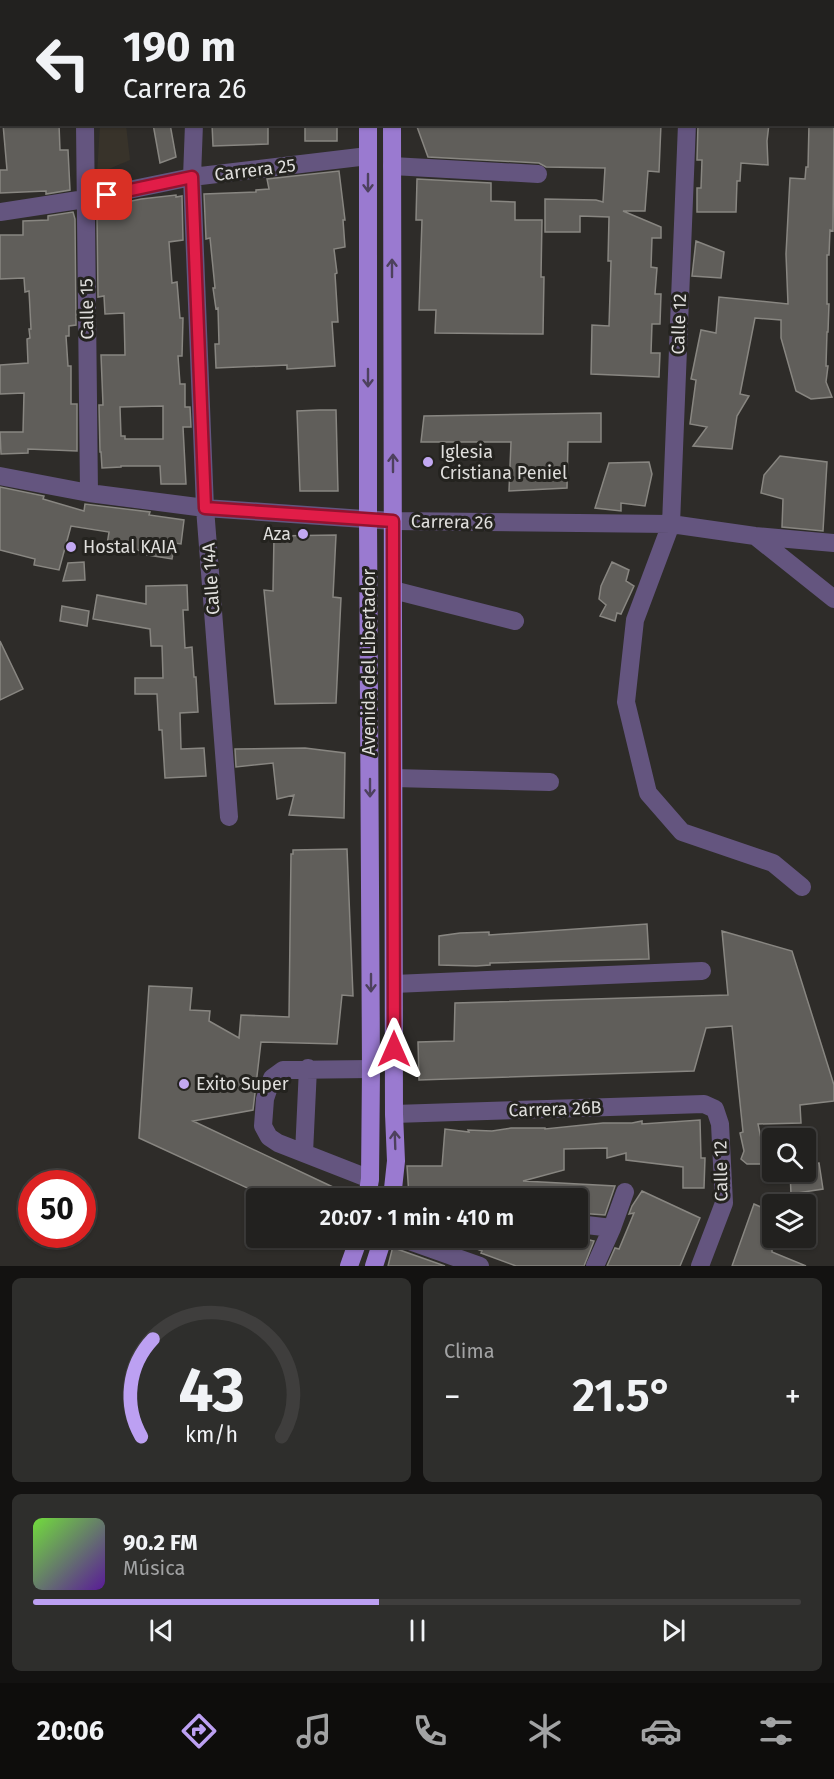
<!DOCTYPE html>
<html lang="es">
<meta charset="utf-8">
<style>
:root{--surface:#22211f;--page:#2e2e2c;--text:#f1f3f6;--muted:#a2a3a4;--line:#3f3e3d;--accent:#bca0f2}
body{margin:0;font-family:"Fira Sans",sans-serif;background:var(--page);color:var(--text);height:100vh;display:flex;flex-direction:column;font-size:22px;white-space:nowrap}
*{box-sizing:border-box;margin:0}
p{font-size:20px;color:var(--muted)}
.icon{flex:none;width:33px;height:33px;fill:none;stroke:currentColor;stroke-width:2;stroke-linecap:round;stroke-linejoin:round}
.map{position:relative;height:1266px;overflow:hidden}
.sheet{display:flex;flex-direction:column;gap:12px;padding:12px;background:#131211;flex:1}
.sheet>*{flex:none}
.guide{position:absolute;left:0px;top:0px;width:834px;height:126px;box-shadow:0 2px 4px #0004,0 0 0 2px var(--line);background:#22211f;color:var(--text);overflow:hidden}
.buttons{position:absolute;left:762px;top:1128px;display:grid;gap:12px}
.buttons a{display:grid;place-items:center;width:54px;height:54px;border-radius:6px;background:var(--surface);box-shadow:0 2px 4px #0004,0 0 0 2px var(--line);font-size:30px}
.speed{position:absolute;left:18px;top:1170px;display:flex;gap:12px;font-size:30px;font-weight:700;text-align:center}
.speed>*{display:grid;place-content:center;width:78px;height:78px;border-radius:50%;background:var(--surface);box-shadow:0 2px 4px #0004,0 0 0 2px var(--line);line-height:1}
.speed .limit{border:9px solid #d22;background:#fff;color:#111}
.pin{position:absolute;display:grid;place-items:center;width:51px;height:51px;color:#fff;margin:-26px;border-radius:12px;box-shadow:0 3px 9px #0006}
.me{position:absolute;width:66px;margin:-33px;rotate:0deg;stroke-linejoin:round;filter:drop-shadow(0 0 4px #0008)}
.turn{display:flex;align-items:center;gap:21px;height:126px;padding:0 24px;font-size:27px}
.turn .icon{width:78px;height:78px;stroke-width:2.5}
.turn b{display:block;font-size:42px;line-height:51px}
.big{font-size:45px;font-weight:600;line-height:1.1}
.sheet .tile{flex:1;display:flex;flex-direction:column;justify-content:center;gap:9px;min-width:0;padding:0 21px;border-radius:9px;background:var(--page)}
.sheet .dial{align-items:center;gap:0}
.dial svg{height:156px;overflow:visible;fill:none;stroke:var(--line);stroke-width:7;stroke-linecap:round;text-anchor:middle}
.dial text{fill:var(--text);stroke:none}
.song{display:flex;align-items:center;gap:18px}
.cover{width:72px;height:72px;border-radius:9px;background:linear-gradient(135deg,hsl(100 70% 55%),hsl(270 70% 35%))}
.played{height:6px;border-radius:3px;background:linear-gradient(90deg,var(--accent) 45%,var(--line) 45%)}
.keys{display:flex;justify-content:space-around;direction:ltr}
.heat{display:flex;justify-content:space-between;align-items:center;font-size:33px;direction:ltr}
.sheet .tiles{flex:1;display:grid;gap:12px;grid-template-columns:1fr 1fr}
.tile:last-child{grid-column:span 2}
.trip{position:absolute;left:246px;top:1188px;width:342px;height:60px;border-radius:6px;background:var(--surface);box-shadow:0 2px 4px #0004,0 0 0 2px var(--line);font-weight:600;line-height:60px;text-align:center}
.dock{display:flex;height:96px;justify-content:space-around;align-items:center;background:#0e0d0c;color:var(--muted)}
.dock .icon{width:42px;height:42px}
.dock .selected{color:var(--accent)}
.dock b{font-size:27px;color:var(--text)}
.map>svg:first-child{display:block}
.built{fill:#38332a}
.building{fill:#605e5a;stroke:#888681;stroke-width:1.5;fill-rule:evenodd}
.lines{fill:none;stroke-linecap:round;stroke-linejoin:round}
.minor{stroke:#64557f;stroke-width:18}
.major{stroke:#9a7ad0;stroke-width:18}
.oneway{stroke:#4d415d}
.route-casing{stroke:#92132f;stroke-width:15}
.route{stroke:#e11d48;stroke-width:10}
.poi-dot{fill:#c2a8f2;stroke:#24231f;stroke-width:2}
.labels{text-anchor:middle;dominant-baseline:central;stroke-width:6;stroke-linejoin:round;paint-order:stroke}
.street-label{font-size:18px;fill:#dfdedc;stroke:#24231f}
.poi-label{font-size:18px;fill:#dfdedc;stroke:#24231f;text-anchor:start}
</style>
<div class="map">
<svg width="834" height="1266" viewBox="0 0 834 1266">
<rect width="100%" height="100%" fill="#2e2c29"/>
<path class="built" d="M 100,125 L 126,125 L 130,160 L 97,174 Z"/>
<path class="building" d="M 3,124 L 59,124 L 60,150 L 68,150 L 70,190 L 46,194 L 46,191 L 0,193 L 0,170 L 7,170 Z
M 153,124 L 170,124 L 176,157 L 160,163 Z
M 212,124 L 268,124 L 268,144 L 213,146 Z
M 305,124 L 337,124 L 337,141 L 305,141 Z
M 416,124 L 661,124 L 659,172 L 648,171 L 645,211 L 623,211 L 661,227 L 661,238 L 652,238 L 651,267 L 657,268 L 655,294 L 661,294 L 660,324 L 652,324 L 651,353 L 660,353 L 659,377 L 591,374 L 592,325 L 609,326 L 611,261 L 608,261 L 609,217 L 580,216 L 580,232 L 545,232 L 545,199 L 596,200 L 603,202 L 605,168 L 546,167 L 539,163 L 428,157 Z
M 698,124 L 769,124 L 767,141 L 768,165 L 741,163 L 740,181 L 737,181 L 736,212 L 697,212 L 697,188 L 701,188 L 702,160 L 697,160 Z
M 809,124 L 834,124 L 833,231 L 830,230 L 829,255 L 827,255 L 827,304 L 829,304 L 828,332 L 827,332 L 826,366 L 828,366 L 826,382 L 832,397 L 811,399 L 796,391 L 781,338 L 781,320 L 755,318 L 740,394 L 749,396 L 737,416 L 732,449 L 693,446 L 707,427 L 690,424 L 696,380 L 691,379 L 701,330 L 716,333 L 719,297 L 788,304 L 786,254 L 790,178 L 805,179 L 806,167 L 808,167 Z
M 339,171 L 345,220 L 343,220 L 345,247 L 334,249 L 337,273 L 335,274 L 338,322 L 332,322 L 335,366 L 287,369 L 287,365 L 216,368 L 215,344 L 219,344 L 218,308 L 216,309 L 213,288 L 215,288 L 210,238 L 206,239 L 204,194 L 256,192 L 256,190 L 269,189 L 267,179 Z
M 417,179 L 491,183 L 491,201 L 515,202 L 515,220 L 542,220 L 541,277 L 544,277 L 543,334 L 435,333 L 436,310 L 419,310 L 422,220 L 416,220 Z
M 176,195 L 176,197 L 182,196 L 183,240 L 169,242 L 172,283 L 177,282 L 180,318 L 183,318 L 182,356 L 178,356 L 180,384 L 185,384 L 185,407 L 190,407 L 191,427 L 183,427 L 186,484 L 161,484 L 160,466 L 121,466 L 121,467 L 102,468 L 101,452 L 100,452 L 99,405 L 103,405 L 101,355 L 125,355 L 124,313 L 105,314 L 104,296 L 98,297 L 97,216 L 118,213 L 117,204 L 141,199 ZM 163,406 L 163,439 L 125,439 L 125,436 L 121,436 L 120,407 Z
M 73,212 L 75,219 L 76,325 L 69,326 L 69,336 L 66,336 L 68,366 L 71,366 L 71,404 L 77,404 L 77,451 L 28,449 L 28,453 L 1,454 L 0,432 L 23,432 L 24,393 L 0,394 L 0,365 L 28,363 L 27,339 L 30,338 L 29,329 L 31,329 L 29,291 L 25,292 L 24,278 L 0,279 L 0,235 L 23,235 L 23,221 L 48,220 L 48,216 Z
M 696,241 L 724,252 L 721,278 L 692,276 Z
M 319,410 L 336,410 L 338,491 L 300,491 L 297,411 Z
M 601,413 L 601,442 L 568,442 L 567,488 L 509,491 L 511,442 L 421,442 L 424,416 Z
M 780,456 L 827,462 L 823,531 L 782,527 L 783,499 L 761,493 L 764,475 Z
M 649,462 L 652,474 L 645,506 L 621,503 L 621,511 L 595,508 L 609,463 Z
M 0,487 L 44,496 L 43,499 L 84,511 L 85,504 L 150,512 L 149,515 L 184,520 L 181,544 L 175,543 L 172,559 L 147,555 L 148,552 L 107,545 L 109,532 L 71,526 L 59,570 L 34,565 L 35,559 L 0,550 Z
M 336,535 L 333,597 L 341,598 L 336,703 L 275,704 L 264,590 L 273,591 L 274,536 Z
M 84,562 L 85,580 L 63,581 L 68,563 Z
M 612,562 L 629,570 L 626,581 L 634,586 L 621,614 L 617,613 L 615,621 L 600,616 L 606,605 L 599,599 L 601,586 Z
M 187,585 L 188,610 L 183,610 L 185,648 L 192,647 L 194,677 L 196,677 L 198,712 L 180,713 L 181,749 L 204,748 L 206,776 L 165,778 L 162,730 L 159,730 L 157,694 L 135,694 L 135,678 L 163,678 L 162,646 L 151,646 L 150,629 L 93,619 L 97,595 L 146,604 L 146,586 Z
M 62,606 L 89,611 L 87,626 L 60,621 Z
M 0,641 L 23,689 L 0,700 Z
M 305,748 L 345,753 L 344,818 L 289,815 L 294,795 L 277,799 L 273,763 L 236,767 L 235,749 Z
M 347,849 L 353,996 L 342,995 L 337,1044 L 261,1042 L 253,1110 L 193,1121 L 335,1188 L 332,1198 L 269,1198 L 139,1138 L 149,986 L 192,988 L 190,1010 L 210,1011 L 209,1021 L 239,1038 L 241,1015 L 289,1017 L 291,854 L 293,854 L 293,850 Z
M 647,924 L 649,959 L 490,963 L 490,965 L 476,966 L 439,965 L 439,936 L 460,933 L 489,932 L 489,935 Z
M 722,931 L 792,951 L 834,1085 L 834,1101 L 800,1105 L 801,1123 L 758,1124 L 762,1143 L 761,1164 L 747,1164 L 741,1159 L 744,1151 L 740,1133 L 743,1132 L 732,1026 L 706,1028 L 694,1071 L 419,1080 L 418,1042 L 454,1041 L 455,1003 L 728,995 Z
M 700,1120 L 701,1158 L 705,1158 L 704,1188 L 683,1188 L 683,1167 L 626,1160 L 626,1153 L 607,1158 L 607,1148 L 564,1149 L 564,1170 L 523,1181 L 615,1186 L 605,1215 L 578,1213 L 578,1198 L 421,1198 L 409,1196 L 407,1166 L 442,1166 L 445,1129 L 469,1132 L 468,1130 L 492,1131 L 511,1128 L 545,1128 L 545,1129 L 603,1123 L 632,1123 L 642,1121 L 642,1124 Z
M 819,1163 L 823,1189 L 791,1194 L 790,1172 L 806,1172 L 806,1164 Z
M 642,1191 L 700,1218 L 680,1266 L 607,1266 L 615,1248 L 619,1249 L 634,1213 L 629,1214 L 632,1206 Z
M 754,1204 L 772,1212 L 772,1252 L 806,1266 L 732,1266 Z
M 450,1238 L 555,1238 L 567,1242 L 569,1238 L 581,1238 L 594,1241 L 584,1266 L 516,1266 L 481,1253 L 482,1251 Z
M 393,1246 L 397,1249 L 445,1266 L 388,1266 Z"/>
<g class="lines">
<path class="minor" d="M 58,0 L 58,2
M 193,0 L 193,2
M 692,2 L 692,0
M 0,79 L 2,79
M 85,124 L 89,493
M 194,124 L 192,177 L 205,508 L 229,817
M 687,124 L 671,524 L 635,620 L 626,702 L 648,793 L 682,832 L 773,863 L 802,887
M 392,166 L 538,174
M 0,212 L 85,199 L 192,177 L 368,156
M 0,476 L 89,493 L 205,508 L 393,521 L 671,524 L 755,536 L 834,543
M 755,536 L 834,599
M 393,590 L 515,621
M 394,778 L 550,782
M 394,984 L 702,971
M 394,1114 L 704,1104 L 715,1109 L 720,1124 L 724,1203 L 700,1266
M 304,1153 L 308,1068
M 370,1179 L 278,1143 L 269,1137 L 263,1126 L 265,1099 L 272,1078 L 283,1070 L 371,1069
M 578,1224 L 612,1228
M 401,1238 L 480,1266
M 595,1266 L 612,1228 L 625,1192"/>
<path class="major" d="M 368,0 L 368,2
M 392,0 L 392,2
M 367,1198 L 370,1179 L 371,1069 L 368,520 L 368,124
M 392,1198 L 396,1161 L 394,1114 L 392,124
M 349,1266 L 359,1238
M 374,1266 L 383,1238"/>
</g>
<defs><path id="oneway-shaft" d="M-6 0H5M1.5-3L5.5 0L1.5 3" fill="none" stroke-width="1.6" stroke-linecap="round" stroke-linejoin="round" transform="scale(1.5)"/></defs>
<g class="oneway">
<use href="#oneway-shaft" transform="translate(368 183) rotate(90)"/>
<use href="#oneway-shaft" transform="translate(392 268) rotate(-90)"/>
<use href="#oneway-shaft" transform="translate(368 378) rotate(90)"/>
<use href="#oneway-shaft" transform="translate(393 463) rotate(-90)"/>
<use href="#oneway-shaft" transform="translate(370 788) rotate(90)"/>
<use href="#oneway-shaft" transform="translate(371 983) rotate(90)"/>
<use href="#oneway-shaft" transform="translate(395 1140) rotate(-92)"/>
</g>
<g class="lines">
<g class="route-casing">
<path id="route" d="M 107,195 L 192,177 L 205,508 L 393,521 L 394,1049"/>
</g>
<use href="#route" class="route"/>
</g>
<g class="poi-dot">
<circle cx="428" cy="462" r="6"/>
<circle cx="303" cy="534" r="6"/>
<circle cx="71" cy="547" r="6"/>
<circle cx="184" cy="1084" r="6"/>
</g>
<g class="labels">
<g class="street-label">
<text transform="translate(255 170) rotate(-7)">Carrera 25</text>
<text transform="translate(87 309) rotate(-91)">Calle 15</text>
<text transform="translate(679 324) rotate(-88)">Calle 12</text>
<text transform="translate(452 522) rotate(1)">Carrera 26</text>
<text transform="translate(211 579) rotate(-94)">Calle 14A</text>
<text transform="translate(369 662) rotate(-90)">Avenida del Libertador</text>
<text transform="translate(555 1109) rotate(-2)">Carrera 26B</text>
<text transform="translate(721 1171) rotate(-91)">Calle 12</text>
</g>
<g class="poi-label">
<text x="440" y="452">Iglesia<tspan x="440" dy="21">Cristiana Peniel</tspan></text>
<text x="291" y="534" text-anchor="end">Aza</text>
<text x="83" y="547">Hostal KAIA</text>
<text x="196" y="1084">Exito Super</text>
</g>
</g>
</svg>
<div class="buttons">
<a><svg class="icon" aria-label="search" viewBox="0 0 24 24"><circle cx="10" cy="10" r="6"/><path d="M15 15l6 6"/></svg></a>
<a><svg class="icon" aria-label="layers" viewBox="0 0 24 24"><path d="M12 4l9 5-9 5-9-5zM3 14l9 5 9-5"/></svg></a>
</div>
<div class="speed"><div class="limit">50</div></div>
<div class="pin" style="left:107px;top:195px;background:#d93025"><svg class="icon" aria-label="arrive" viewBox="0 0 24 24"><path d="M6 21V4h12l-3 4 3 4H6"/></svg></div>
<svg class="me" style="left:394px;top:1049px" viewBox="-20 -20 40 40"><path d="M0-17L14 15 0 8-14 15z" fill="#e11d48" stroke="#fff" stroke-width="4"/></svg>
<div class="trip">20:07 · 1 min · 410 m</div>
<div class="guide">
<div class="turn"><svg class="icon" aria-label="left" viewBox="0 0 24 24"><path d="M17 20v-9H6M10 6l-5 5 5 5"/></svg><div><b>190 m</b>Carrera 26</div></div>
</div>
</div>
<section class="sheet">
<div class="tiles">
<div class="tile dial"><svg viewBox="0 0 100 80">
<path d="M14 69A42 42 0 1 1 86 69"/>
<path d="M14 69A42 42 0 0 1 20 19" stroke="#bca0f2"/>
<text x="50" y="56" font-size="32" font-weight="700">43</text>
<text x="50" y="72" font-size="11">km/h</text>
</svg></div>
<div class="tile"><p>Clima</p>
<div class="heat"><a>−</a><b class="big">21.5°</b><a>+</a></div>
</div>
<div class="tile">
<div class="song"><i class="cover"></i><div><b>90.2 FM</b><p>Música</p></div></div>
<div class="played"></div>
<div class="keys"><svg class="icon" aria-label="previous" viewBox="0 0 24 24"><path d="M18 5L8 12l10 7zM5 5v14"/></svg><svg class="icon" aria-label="pause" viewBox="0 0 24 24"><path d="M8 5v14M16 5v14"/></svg><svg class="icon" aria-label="next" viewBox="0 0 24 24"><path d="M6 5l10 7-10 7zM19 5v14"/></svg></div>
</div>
</div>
</section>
<nav class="dock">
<b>20:06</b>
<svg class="icon selected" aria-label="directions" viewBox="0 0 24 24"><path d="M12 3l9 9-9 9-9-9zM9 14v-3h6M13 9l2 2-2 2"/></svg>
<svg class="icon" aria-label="music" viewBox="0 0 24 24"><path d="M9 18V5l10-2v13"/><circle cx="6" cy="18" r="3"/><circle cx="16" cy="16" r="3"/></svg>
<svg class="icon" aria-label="phone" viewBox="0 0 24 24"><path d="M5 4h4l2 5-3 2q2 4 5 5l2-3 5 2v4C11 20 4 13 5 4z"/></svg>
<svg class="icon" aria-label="climate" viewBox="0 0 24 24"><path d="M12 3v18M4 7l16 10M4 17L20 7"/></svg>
<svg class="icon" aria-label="car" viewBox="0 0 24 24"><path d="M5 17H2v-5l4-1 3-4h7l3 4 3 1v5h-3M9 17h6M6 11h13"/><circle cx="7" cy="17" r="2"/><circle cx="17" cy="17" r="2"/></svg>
<svg class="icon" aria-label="filters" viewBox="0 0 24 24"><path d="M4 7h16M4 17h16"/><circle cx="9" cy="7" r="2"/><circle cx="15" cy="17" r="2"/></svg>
</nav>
